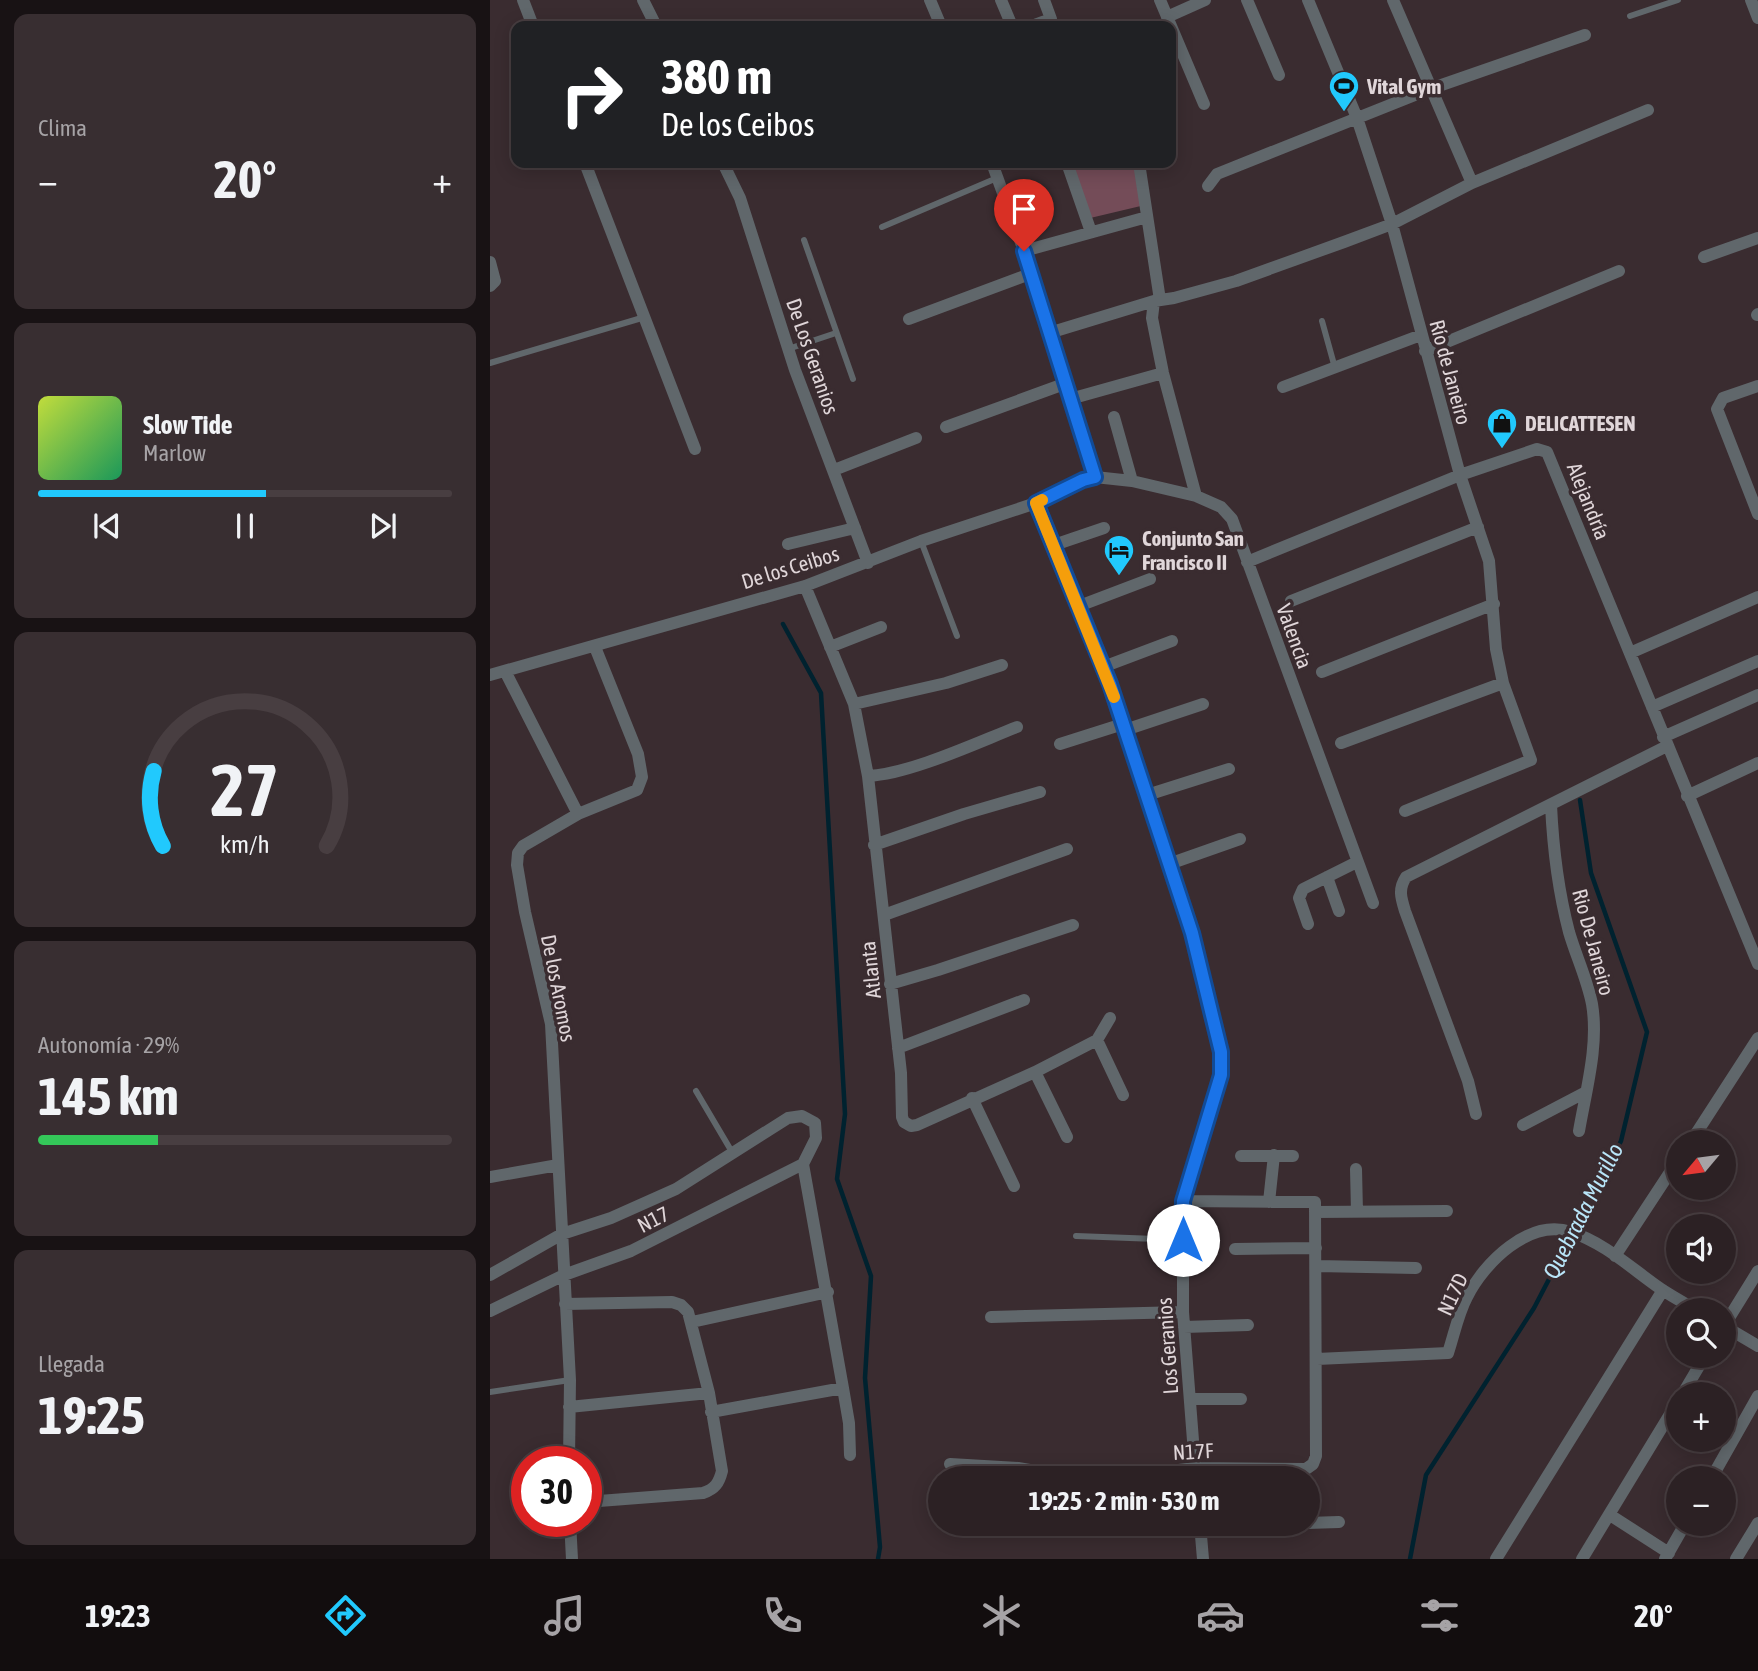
<!DOCTYPE html>
<html lang="es">
<meta charset="utf-8">
<style>
:root{--surface:#2c2124;--page:#382e31;--text:#f1f3f6;--muted:#a6a3a6;--line:#483e41;--accent:#21c9fd}
body{margin:0;font-family:"Asap Condensed",sans-serif;background:var(--page);color:var(--text);height:100vh;display:flex;flex-direction:column;font-size:26px;white-space:nowrap}
*{box-sizing:border-box;margin:0}
p{font-size:23px;color:var(--muted)}
.icon{flex:none;width:38px;height:38px;fill:none;stroke:currentColor;stroke-width:2;stroke-linecap:round;stroke-linejoin:round}
.map{position:relative;flex:1;overflow:hidden}
.panel{display:flex;flex-direction:column;gap:14px;padding:14px;background:#181214;width:490px}
.panel>*{flex:none}
.top-card{position:absolute;left:21px;top:21px;width:665px;height:147px;border-radius:14px;box-shadow:0 4px 18px #0003,0 0 0 2px var(--line);background:#202124;color:#fff;overflow:hidden}
.needle{width:46px;rotate:241deg}
.buttons{position:absolute;left:1176px;top:1130px;display:grid;gap:14px}
.buttons a{display:grid;place-items:center;width:70px;height:70px;border-radius:50%;background:var(--surface);box-shadow:0 4px 18px #0003,0 0 0 2px var(--line);font-size:35px}
.speed{position:absolute;left:21px;top:1446px;display:flex;gap:14px;font-size:35px;font-weight:700;text-align:center}
.speed>*{display:grid;place-content:center;width:91px;height:91px;border-radius:50%;background:var(--surface);box-shadow:0 4px 18px #0003,0 0 0 2px var(--line);line-height:1}
.speed .limit{border:10px solid #d22;background:#fff;color:#111}
.pin{position:absolute;display:grid;place-items:center;width:60px;height:60px;color:#fff;margin:-72px -30px;border-radius:50% 50% 50% 0;rotate:-45deg;box-shadow:0 0 7px #0007}
.pin .icon{rotate:45deg}
.me{position:absolute;width:77px;margin:-38px;rotate:0deg;stroke-linejoin:round;filter:drop-shadow(0 0 5px #0008)}
.turn{display:flex;align-items:center;gap:24px;height:147px;padding:0 35px;font-size:32px}
.turn .icon{width:91px;height:91px;stroke-width:2.5}
.turn b{display:block;font-size:49px;line-height:60px}
.big{font-size:52px;font-weight:700;line-height:1.1}
.panel .card{flex:1;display:flex;flex-direction:column;justify-content:center;gap:10px;min-width:0;padding:0 24px;border-radius:14px;background:var(--page)}
.panel .dial{align-items:center;gap:0}
.dial svg{height:182px;overflow:visible;fill:none;stroke:var(--line);stroke-width:7;stroke-linecap:round;text-anchor:middle}
.dial text{fill:var(--text);stroke:none}
.song{display:flex;align-items:center;gap:21px}
.cover{width:84px;height:84px;border-radius:10px;background:linear-gradient(135deg,hsl(70 70% 55%),hsl(150 70% 35%))}
.played{height:7px;border-radius:4px;background:linear-gradient(90deg,var(--accent) 55%,var(--line) 55%)}
.keys{display:flex;justify-content:space-around;direction:ltr}
.heat{display:flex;justify-content:space-between;align-items:center;font-size:38px;direction:ltr}
.charge{height:10px;border-radius:5px;background:linear-gradient(90deg,#34c759 29%,var(--line) 0)}
.trip{position:absolute;left:438px;top:1466px;width:392px;height:70px;border-radius:35px;background:var(--surface);box-shadow:0 4px 18px #0003,0 0 0 2px var(--line);font-weight:700;line-height:70px;text-align:center}
.tabs{display:flex;height:112px;justify-content:space-around;align-items:center;background:#120d0e;color:var(--muted)}
.tabs .icon{width:49px;height:49px}
.tabs .on{color:var(--accent)}
.tabs b{font-size:32px;color:var(--text)}
main{display:flex;flex:1;min-height:0}
.map>svg:first-child{display:block}
.green{fill:#744c58}
.lines{fill:none;stroke-linecap:round;stroke-linejoin:round}
.stream{stroke:#00222f;stroke-width:4.5}
.lane{stroke:#60676b;stroke-width:6}
.street{stroke:#60676b;stroke-width:12}
.route-casing{stroke:#114b97;stroke-width:18}
.route{stroke:#1a73e8;stroke-width:12}
.slow{stroke:#f59e0b;stroke-width:12}
.labels{text-anchor:middle;dominant-baseline:central;stroke-width:7;stroke-linejoin:round;paint-order:stroke}
.poi-label{font-size:21px;font-weight:bold;fill:#e0d6d9;stroke:#3a2c30;text-anchor:start}
.street-label{font-size:21px;fill:#e0d6d9;stroke:#3a2c30}
.water-label{font-size:23px;font-style:italic;fill:#b9e5f8;stroke:#3a2c30}
</style>
<main>
<section class="panel">
<div class="card"><p>Clima</p>
<div class="heat"><a>−</a><b class="big">20°</b><a>+</a></div>
</div>
<div class="card">
<div class="song"><i class="cover"></i><div><b>Slow Tide</b><p>Marlow</p></div></div>
<div class="played"></div>
<div class="keys"><svg class="icon" aria-label="previous" viewBox="0 0 24 24"><path d="M18 5L8 12l10 7zM5 5v14"/></svg><svg class="icon" aria-label="pause" viewBox="0 0 24 24"><path d="M8 5v14M16 5v14"/></svg><svg class="icon" aria-label="next" viewBox="0 0 24 24"><path d="M6 5l10 7-10 7zM19 5v14"/></svg></div>
</div>
<div class="card dial"><svg viewBox="0 0 100 80">
<path d="M14 69A42 42 0 1 1 86 69"/>
<path d="M14 69A42 42 0 0 1 10 36" stroke="#21c9fd"/>
<text x="50" y="56" font-size="32" font-weight="700">27</text>
<text x="50" y="72" font-size="11">km/h</text>
</svg></div>
<div class="card"><p>Autonomía · 29%</p><b class="big">145 km</b><div class="charge"></div></div>
<div class="card"><p>Llegada</p><b class="big">19:25</b></div>
</section>
<div class="map">
<svg width="1268" height="1559" viewBox="0 0 1268 1559">
<rect width="100%" height="100%" fill="#3a2c30"/>
<path class="green" d="M 577,163 L 648,163 L 655,205 L 596,219 Z"/>
<g class="lines">
<path class="stream" d="M 293,624 L 331,693 L 355,1114 L 347,1179 L 381,1276 L 375,1378 L 390,1547 L 388,1559
M 920,1559 L 936,1475 L 1044,1308 L 1131,1141 L 1157,1032 L 1101,873 L 1090,800"/>
<path class="lane" d="M 1140,16 L 1188,0
M 392,227 L 507,178
M 314,240 L 363,379
M 832,321 L 845,368
M 298,349 L 346,333
M 0,363 L 155,317
M 431,541 L 467,636
M 206,1091 L 242,1152
M 586,1236 L 693,1240
M 0,1392 L 80,1380"/>
<path class="street" d="M 33,0 L 43,26
M 153,0 L 166,26
M 440,0 L 451,26
M 511,0 L 522,26
M 670,0 L 714,104
M 757,0 L 789,75
M 818,0 L 867,118 L 902,224 L 970,475 L 999,561 L 1006,649 L 1013,683 L 1041,760 L 915,811
M 903,0 L 982,183
M 1261,0 L 1268,18
M 677,17 L 715,0
M 542,26 L 561,19 L 554,0
M 95,163 L 205,449
M 233,163 L 250,198 L 305,370 L 378,563
M 502,163 L 534,251 L 605,477
M 577,163 L 601,232
M 649,163 L 670,300
M 718,186 L 727,174 L 940,89 L 1095,35
M 534,251 L 657,217
M 1214,257 L 1268,238
M 0,262 L 5,281 L 0,286
M 664,301 L 662,318 L 673,373 L 706,496
M 1267,315 L 1268,314
M 419,319 L 540,274
M 559,333 L 664,301 L 684,298 L 746,281 L 854,242 L 902,224 L 982,183 L 1158,110
M 935,351 L 1129,271
M 1268,386 L 1233,398 L 1227,409 L 1268,514
M 793,387 L 931,335
M 580,399 L 673,373
M 624,417 L 642,481
M 456,427 L 574,384
M 344,470 L 426,438
M 546,503 L 620,684 L 702,933 L 731,1052 L 731,1075 L 693,1201 L 693,1312 L 706,1479
M 298,544 L 365,528
M 564,545 L 614,528
M 757,562 L 970,475 L 1047,449 L 1057,452 L 1268,964
M 315,586 L 364,704 L 378,776 L 411,1073 L 412,1117 L 414,1122 L 421,1126 L 427,1125 L 545,1072 L 607,1040 L 620,1018
M 801,601 L 988,527
M 589,606 L 660,579
M 340,647 L 391,627
M 1140,653 L 1268,597
M 613,667 L 682,641
M 15,671 L 88,814
M 832,672 L 1004,604
M 0,675 L 315,586 L 431,541 L 546,503 L 593,480 L 605,477 L 642,481 L 706,496 L 731,507 L 742,519 L 883,903
M 364,704 L 456,683 L 512,665
M 1162,707 L 1268,661
M 635,730 L 713,704
M 1173,737 L 1268,695
M 851,743 L 1013,683
M 570,744 L 633,724
M 378,776 C 420,774 486,743 527,727
M 657,795 L 739,769
M 1197,796 L 1268,763
M 1061,805 C 1063,848 1068,890 1079,932 C 1086,956 1097,979 1102,1004 C 1109,1045 1096,1090 1089,1131
M 384,845 L 474,814 L 550,792
M 679,864 L 750,839
M 837,877 L 849,911
M 394,915 L 577,849
M 818,924 L 809,898 L 813,889 L 867,862
M 400,984 L 448,970 L 583,925
M 607,1040 L 633,1095
M 408,1048 L 534,1000
M 545,1072 L 577,1137
M 482,1098 L 524,1186
M 986,1114 L 978,1081 L 915,911 C 911,898 908,889 916,877 L 1177,746
M 1033,1125 L 1096,1092
M 1200,1143 L 1268,1038
M 751,1156 L 803,1156
M 313,1164 L 353,1388 L 359,1423 L 360,1455
M 866,1169 L 867,1212
M 0,1177 L 68,1165
M 779,1202 L 784,1155
M 825,1212 L 957,1211
M 745,1249 L 826,1248
M 1125,1256 L 1188,1160
M 827,1266 L 926,1268
M 0,1275 L 72,1234 L 121,1218 L 186,1189 L 298,1118 L 312,1116 L 325,1123 L 326,1138 L 313,1164 L 141,1251 L 74,1275 L 0,1311
M 75,1304 L 182,1302 L 191,1305 L 198,1312 L 219,1393 L 232,1471 C 229,1483 225,1489 213,1493 L 96,1502
M 501,1317 L 693,1312
M 202,1322 L 338,1292
M 1234,1326 L 1268,1271
M 1234,1326 L 1268,1346
M 694,1327 L 758,1325
M 827,1359 L 958,1353 C 964,1335 968,1314 977,1297 C 994,1263 1039,1218 1081,1232 C 1115,1243 1142,1269 1171,1289 C 1183,1297 1196,1304 1208,1311
M 1192,1395 L 1215,1356
M 700,1399 L 751,1399
M 79,1407 L 219,1393
M 221,1412 L 353,1388
M 79,1461 L 80,1380 L 61,1024 L 35,912 L 27,865 L 28,853 L 33,846 L 88,814 L 147,790 L 152,777 L 148,754 L 105,647
M 460,1464 L 528,1468 L 569,1475 L 624,1478 L 705,1468 L 816,1469 L 823,1464 L 826,1456 L 825,1202 L 693,1201
M 1221,1479 L 1268,1396
M 1120,1515 L 1179,1553
M 80,1521 L 82,1559
M 817,1523 L 849,1522
M 710,1524 L 713,1559
M 710,1526 L 771,1524
M 1006,1559 L 1173,1290
M 1092,1559 L 1188,1401
M 1175,1559 L 1195,1524
M 1246,1559 L 1268,1523"/>
</g>
<g class="lines">
<g class="route-casing">
<path id="route" d="M 534,251 L 605,477 L 593,480 L 546,503 L 620,684 L 702,933 L 731,1052 L 731,1075 L 693,1201 L 693,1240"/>
</g>
<use href="#route" class="route"/>
<path class="slow" d="M 552,500 L 546,503 L 624,697"/>
</g>
<defs>
<g id="stadium-pin" transform="scale(1.575)"><path d="M0 17L-7.5 6A9.5 9.5 0 1 1 7.5 6Z" fill="#21c9fd" stroke="#3a2c30"/><path d="M0-5a6.5 5 0 1 0 0 10a6.5 5 0 1 0 0-10ZM-3.5-1.8h7v3.6h-7Z" fill="#111"/></g>
<g id="shop-pin" transform="scale(1.575)"><path d="M0 17L-7.5 6A9.5 9.5 0 1 1 7.5 6Z" fill="#21c9fd" stroke="#3a2c30"/><path d="M-5-2.5h2.3a2.7 3.5 0 0 1 5.4 0H5L5.5 6h-11ZM-1.5-2.5h3a1.5 2.3 0 0 0-3 0Z" fill="#111"/></g>
<g id="hotel-pin" transform="scale(1.575)"><path d="M0 17L-7.5 6A9.5 9.5 0 1 1 7.5 6Z" fill="#21c9fd" stroke="#3a2c30"/><path d="M-6-4.5h1.5V1H6V5H4.5V3h-9V5H-6ZM-4 0a1.8 1.8 0 1 1 3.6 0ZM.5 0V-2.5h3Q6-2.5 6 0Z" fill="#111"/></g>
</defs>
<g fill-rule="evenodd">
<use href="#stadium-pin" x="854" y="86"/>
<use href="#shop-pin" x="1012" y="423"/>
<use href="#hotel-pin" x="629" y="550"/>
</g>
<g class="labels">
<g class="poi-label">
<text x="877" y="86">Vital Gym</text>
<text x="1035" y="423">DELICATTESEN</text>
<text x="652" y="538">Conjunto San<tspan x="652" dy="24">Francisco II</tspan></text>
</g>
<g class="street-label">
<text transform="translate(323 356) rotate(71)">De Los Geranios</text>
<text transform="translate(961 372) rotate(75)">Río de Janeiro</text>
<text transform="translate(1099 501) rotate(68)">Alejandría</text>
<text transform="translate(300 567) rotate(-17)">De los Ceibos</text>
<text transform="translate(805 636) rotate(70)">Valencia</text>
<text transform="translate(1104 942) rotate(75)">Rio De Janeiro</text>
<text transform="translate(380 970) rotate(-96)">Atlanta</text>
<text transform="translate(69 988) rotate(79)">De los Aromos</text>
<text transform="translate(163 1219) rotate(-27)">N17</text>
<text transform="translate(962 1294) rotate(-65)">N17D</text>
<text transform="translate(677 1346) rotate(-94)">Los Geranios</text>
<text transform="translate(703 1451) rotate(-3)">N17F</text>
</g>
<g class="water-label">
<text transform="translate(1093 1211) rotate(-63)">Quebrada Murillo</text>
</g>
</g>
</svg>
<div class="buttons">
<a><svg class="needle" viewBox="-14 -14 28 28"><path d="M0-13l5 13h-10z" fill="#e53935"/><path d="M0 13l5-13h-10z" fill="#a6a3a6"/></svg></a>
<a><svg class="icon" aria-label="sound" viewBox="0 0 24 24"><path d="M4 9h4l5-4v14l-5-4H4zM17 9q2 3 0 6"/></svg></a>
<a><svg class="icon" aria-label="search" viewBox="0 0 24 24"><circle cx="10" cy="10" r="6"/><path d="M15 15l6 6"/></svg></a>
<a>+</a>
<a>−</a>
</div>
<div class="speed"><div class="limit">30</div></div>
<div class="pin" style="left:534px;top:251px;background:#d93025"><svg class="icon" aria-label="arrive" viewBox="0 0 24 24"><path d="M6 21V4h12l-3 4 3 4H6"/></svg></div>
<svg class="me" style="left:693px;top:1240px" viewBox="-20 -20 40 40"><circle r="19" fill="#fff"/><path d="M0-13L10 11 0 6-10 11z" fill="#1a73e8"/></svg>
<div class="trip">19:25 · 2 min · 530 m</div>
<div class="top-card">
<div class="turn"><svg class="icon" aria-label="right" viewBox="0 0 24 24"><path d="M7 20v-9h11M14 6l5 5-5 5"/></svg><div><b>380 m</b>De los Ceibos</div></div>
</div>
</div>
</main>
<nav class="tabs">
<b>19:23</b>
<svg class="icon on" aria-label="directions" viewBox="0 0 24 24"><path d="M12 3l9 9-9 9-9-9zM9 14v-3h6M13 9l2 2-2 2"/></svg>
<svg class="icon" aria-label="music" viewBox="0 0 24 24"><path d="M9 18V5l10-2v13"/><circle cx="6" cy="18" r="3"/><circle cx="16" cy="16" r="3"/></svg>
<svg class="icon" aria-label="phone" viewBox="0 0 24 24"><path d="M5 4h4l2 5-3 2q2 4 5 5l2-3 5 2v4C11 20 4 13 5 4z"/></svg>
<svg class="icon" aria-label="climate" viewBox="0 0 24 24"><path d="M12 3v18M4 7l16 10M4 17L20 7"/></svg>
<svg class="icon" aria-label="car" viewBox="0 0 24 24"><path d="M5 17H2v-5l4-1 3-4h7l3 4 3 1v5h-3M9 17h6M6 11h13"/><circle cx="7" cy="17" r="2"/><circle cx="17" cy="17" r="2"/></svg>
<svg class="icon" aria-label="filters" viewBox="0 0 24 24"><path d="M4 7h16M4 17h16"/><circle cx="9" cy="7" r="2"/><circle cx="15" cy="17" r="2"/></svg>
<b>20°</b>
</nav>
